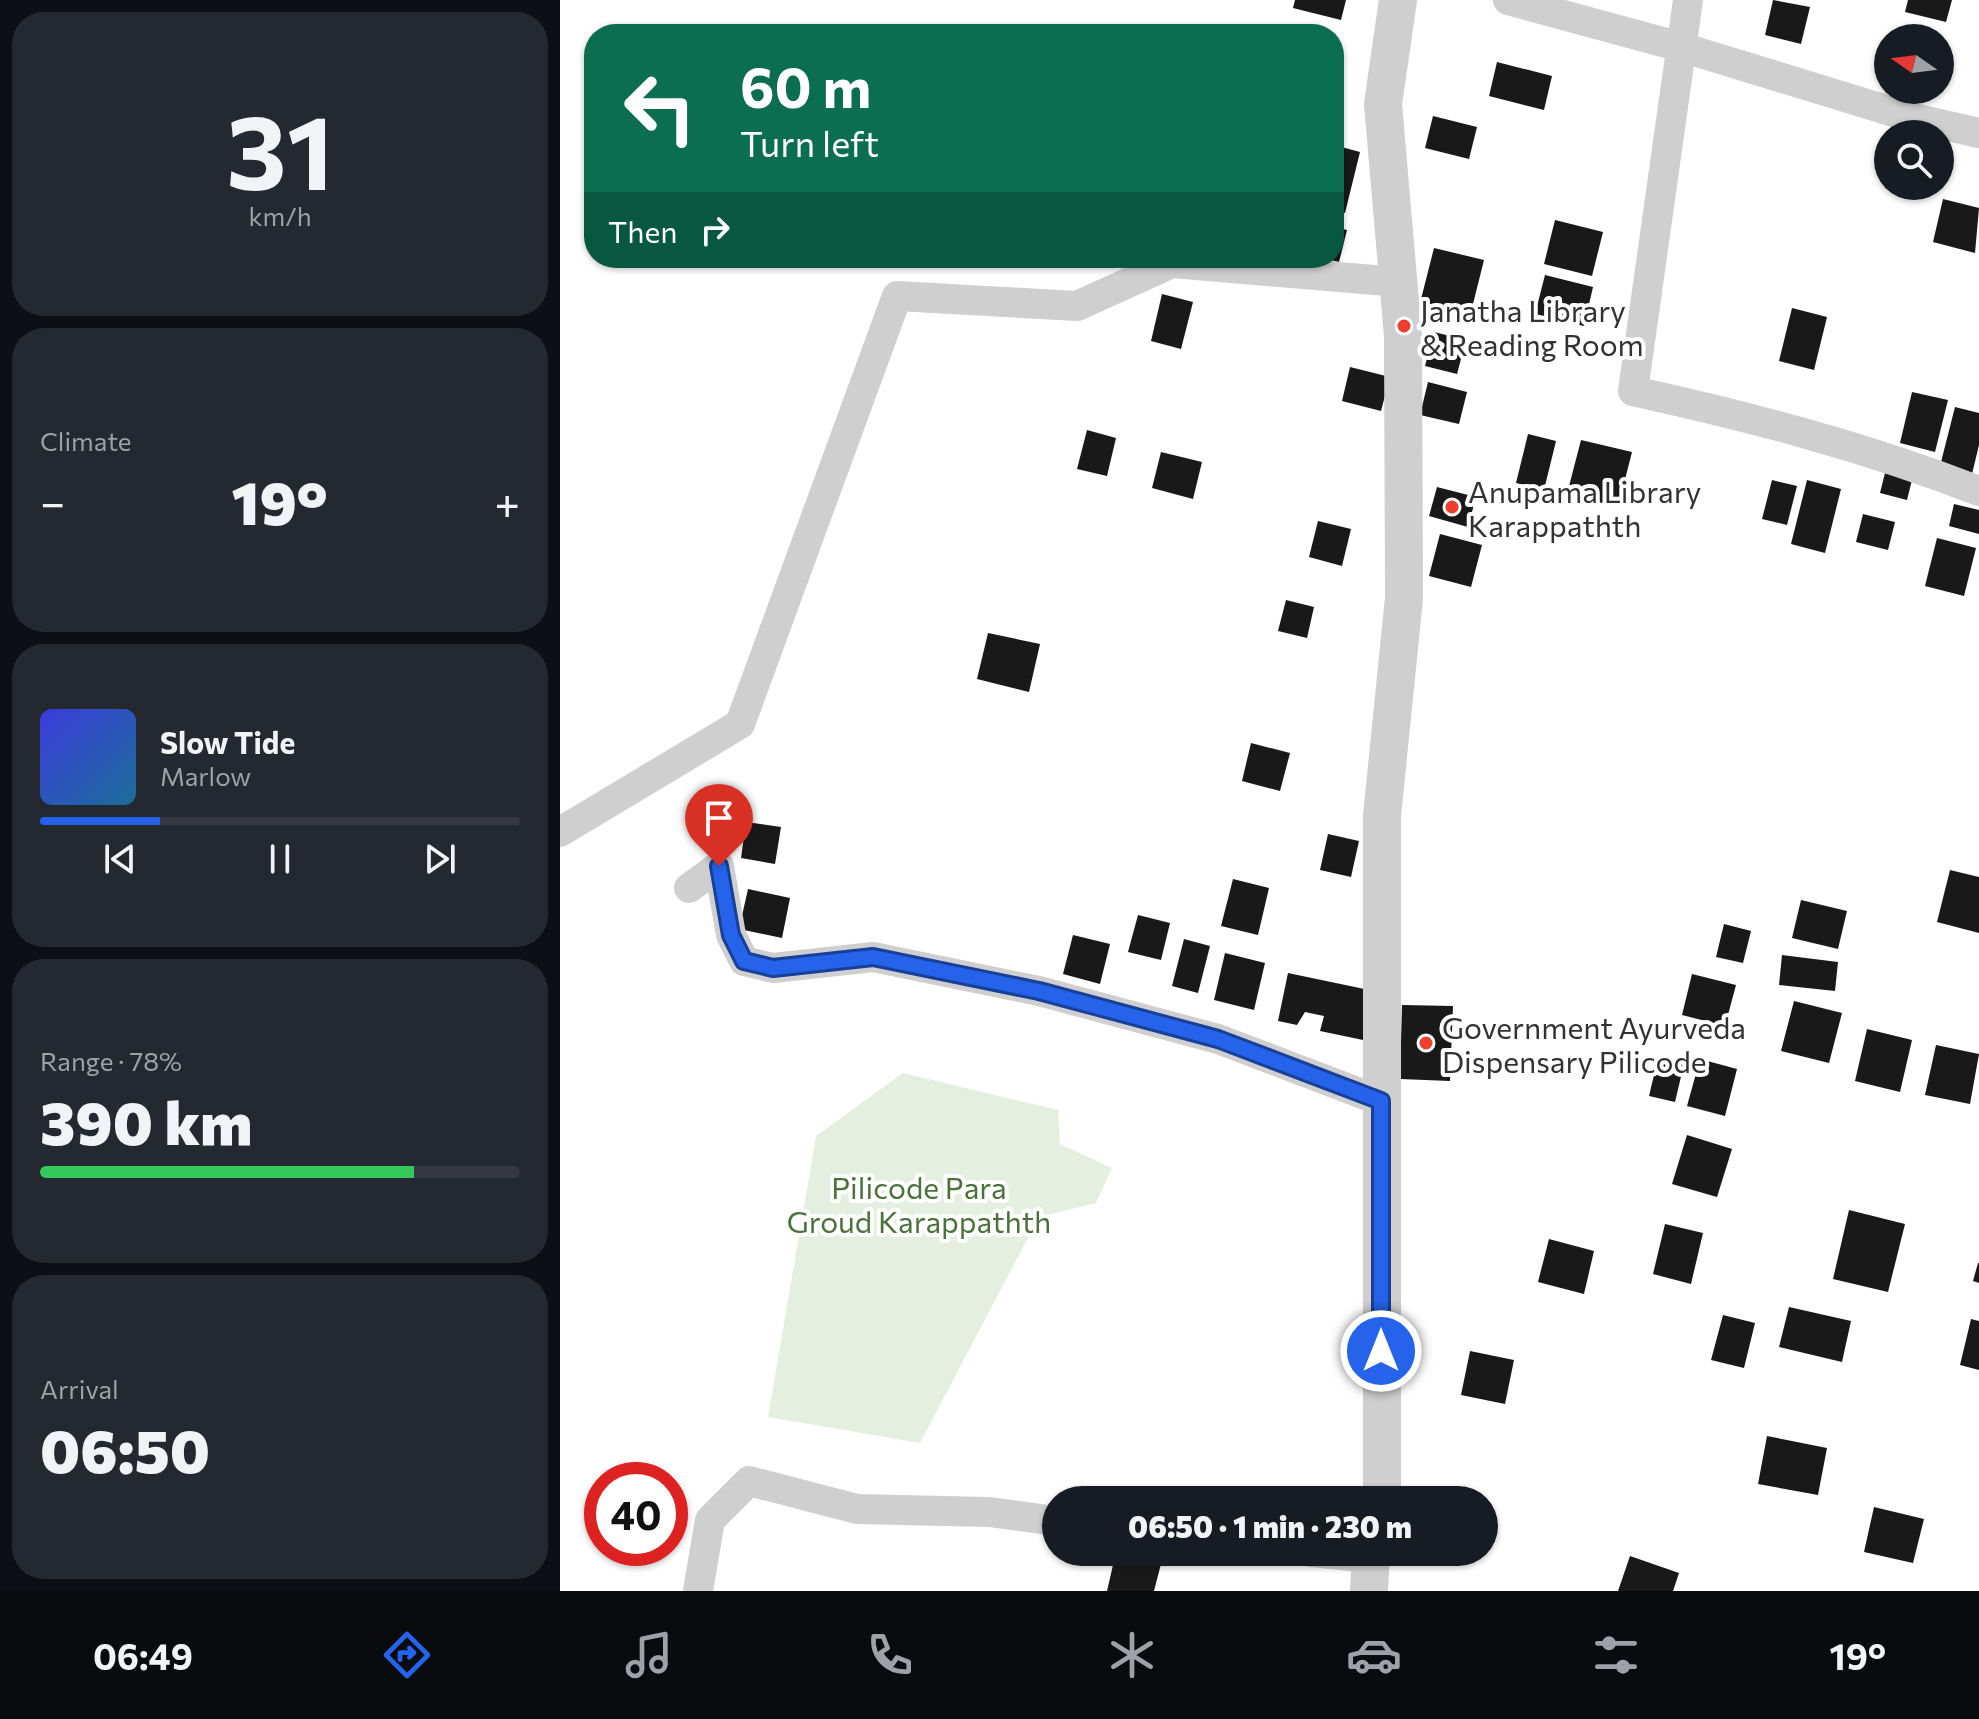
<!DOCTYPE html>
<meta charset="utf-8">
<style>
:root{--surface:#171b24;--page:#242831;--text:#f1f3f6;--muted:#9ea1a6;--line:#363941;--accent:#2563eb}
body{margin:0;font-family:Commissioner,sans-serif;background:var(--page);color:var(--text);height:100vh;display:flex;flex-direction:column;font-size:30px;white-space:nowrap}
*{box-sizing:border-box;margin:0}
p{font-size:26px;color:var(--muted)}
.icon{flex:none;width:44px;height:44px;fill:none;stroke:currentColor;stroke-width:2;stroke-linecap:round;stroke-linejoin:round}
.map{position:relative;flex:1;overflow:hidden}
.drawer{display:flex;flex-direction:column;gap:12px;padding:12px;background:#0d0f14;width:560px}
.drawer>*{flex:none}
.hud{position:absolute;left:24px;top:24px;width:760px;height:244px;border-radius:32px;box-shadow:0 2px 6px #0004;background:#0b6e4f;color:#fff;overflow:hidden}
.needle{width:52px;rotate:284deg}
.controls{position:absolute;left:1314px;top:24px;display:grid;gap:16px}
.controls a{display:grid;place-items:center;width:80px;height:80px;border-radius:50%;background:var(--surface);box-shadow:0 2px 6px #0004;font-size:40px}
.speed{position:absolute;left:24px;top:1462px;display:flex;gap:16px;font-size:40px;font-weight:700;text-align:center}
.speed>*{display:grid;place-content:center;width:104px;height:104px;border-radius:50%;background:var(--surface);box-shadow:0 2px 6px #0004;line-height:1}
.speed .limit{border:12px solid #d22;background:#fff;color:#111}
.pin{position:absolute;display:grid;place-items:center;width:68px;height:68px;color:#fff;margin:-82px -34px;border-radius:50% 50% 50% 0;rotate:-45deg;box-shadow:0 0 8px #0007}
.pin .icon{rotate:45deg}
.me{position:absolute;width:88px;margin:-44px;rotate:0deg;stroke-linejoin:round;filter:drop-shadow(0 0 6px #0008)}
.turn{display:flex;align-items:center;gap:28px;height:168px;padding:0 24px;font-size:36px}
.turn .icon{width:104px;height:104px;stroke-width:2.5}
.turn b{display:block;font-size:56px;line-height:68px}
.then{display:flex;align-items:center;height:76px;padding:0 24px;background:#0003;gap:16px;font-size:30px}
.big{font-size:60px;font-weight:800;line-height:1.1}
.drawer .tile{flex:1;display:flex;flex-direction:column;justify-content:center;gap:12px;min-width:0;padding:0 28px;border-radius:32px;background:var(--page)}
.drawer .dial{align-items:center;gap:0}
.dial b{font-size:104px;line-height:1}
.song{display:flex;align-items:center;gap:24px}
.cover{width:96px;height:96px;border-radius:12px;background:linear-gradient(135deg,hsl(240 70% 55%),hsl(200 70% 35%))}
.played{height:8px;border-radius:4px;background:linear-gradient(90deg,var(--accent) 25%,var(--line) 25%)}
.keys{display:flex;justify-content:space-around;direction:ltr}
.heat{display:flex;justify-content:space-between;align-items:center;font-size:44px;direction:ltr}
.charge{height:12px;border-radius:6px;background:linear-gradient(90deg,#34c759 78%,var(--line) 0)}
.trip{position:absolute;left:482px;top:1486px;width:456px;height:80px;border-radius:40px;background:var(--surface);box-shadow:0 2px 6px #0004;font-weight:800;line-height:80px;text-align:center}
.tabs{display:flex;height:128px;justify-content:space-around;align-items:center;background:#090b0e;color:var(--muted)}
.tabs .icon{width:56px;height:56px}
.tabs .active{color:var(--accent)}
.tabs b{font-size:36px;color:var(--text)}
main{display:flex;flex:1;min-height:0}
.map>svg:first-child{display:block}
.green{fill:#e5efe0}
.building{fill:#191919}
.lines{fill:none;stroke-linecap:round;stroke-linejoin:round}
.minor{stroke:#cfcfcf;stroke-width:30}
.tertiary{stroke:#cfcfcf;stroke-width:38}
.route-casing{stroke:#184099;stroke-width:20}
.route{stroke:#2563eb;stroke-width:14}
.poi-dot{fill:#ee3e2e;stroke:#fff;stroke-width:3}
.labels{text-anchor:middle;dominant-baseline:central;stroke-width:8;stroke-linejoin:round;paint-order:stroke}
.poi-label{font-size:30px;fill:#323232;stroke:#fff;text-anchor:start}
.park-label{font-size:30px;fill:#4c713c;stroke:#fff}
</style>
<main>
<section class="drawer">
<div class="tile dial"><b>31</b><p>km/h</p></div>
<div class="tile"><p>Climate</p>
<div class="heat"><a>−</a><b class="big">19°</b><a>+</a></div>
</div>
<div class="tile">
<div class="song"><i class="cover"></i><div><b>Slow Tide</b><p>Marlow</p></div></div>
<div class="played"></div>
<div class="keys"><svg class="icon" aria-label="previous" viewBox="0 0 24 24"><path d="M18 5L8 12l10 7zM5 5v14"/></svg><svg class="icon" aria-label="pause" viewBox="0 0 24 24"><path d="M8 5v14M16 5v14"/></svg><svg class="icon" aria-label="next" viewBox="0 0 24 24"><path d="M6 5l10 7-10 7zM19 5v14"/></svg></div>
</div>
<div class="tile"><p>Range · 78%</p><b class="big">390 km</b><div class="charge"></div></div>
<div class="tile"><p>Arrival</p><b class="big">06:50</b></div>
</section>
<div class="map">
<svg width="1419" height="1591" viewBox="0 0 1419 1591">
<rect width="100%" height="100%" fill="#fff"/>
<path class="green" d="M 343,1073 L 498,1110 L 500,1144 L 552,1168 L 536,1203 L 479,1217 L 360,1443 L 208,1417 L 256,1136 Z"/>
<path class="building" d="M 735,0 L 786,0 L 781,20 L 733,8 Z
M 1213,0 L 1250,7 L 1241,44 L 1205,35 Z
M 1348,0 L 1392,0 L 1386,22 L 1345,12 Z
M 937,62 L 992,76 L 984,110 L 929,96 Z
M 873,116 L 917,127 L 909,159 L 865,148 Z
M 774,145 L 800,152 L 785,213 L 774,210 Z
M 1383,199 L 1419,208 L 1415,253 L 1373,242 Z
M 995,220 L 1043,232 L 1032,276 L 984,264 Z
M 774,227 L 787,230 L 779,262 L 766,259 L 774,258 Z
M 874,248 L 924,260 L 909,320 L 859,307 Z
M 985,275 L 1033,287 L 1024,326 L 975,314 Z
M 602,294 L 633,302 L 621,349 L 591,341 Z
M 1232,308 L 1267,317 L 1254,370 L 1219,361 Z
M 874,332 L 906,340 L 897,374 L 865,366 Z
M 790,367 L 830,377 L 821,411 L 782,401 Z
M 868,382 L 907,392 L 899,424 L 860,415 Z
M 1352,392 L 1388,400 L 1375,452 L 1340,443 Z
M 1395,407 L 1419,413 L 1419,445 L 1412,474 L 1380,466 Z
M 527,430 L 556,438 L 547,476 L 517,469 Z
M 968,434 L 996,441 L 984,490 L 956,483 Z
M 1021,440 L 1072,452 L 1058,507 L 1007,494 Z
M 601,452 L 642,462 L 633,499 L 592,488 Z
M 1325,473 L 1352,480 L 1347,500 L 1320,493 Z
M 1212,480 L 1237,486 L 1227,525 L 1202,519 Z
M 1247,480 L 1281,489 L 1265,553 L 1231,544 Z
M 877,487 L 916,497 L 908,527 L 869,516 Z
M 1394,504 L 1419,510 L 1419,534 L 1389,526 Z
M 1303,514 L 1335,522 L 1328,550 L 1296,542 Z
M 758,521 L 791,529 L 782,566 L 749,557 Z
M 880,534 L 922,545 L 911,587 L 869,576 Z
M 1377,538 L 1416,548 L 1404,596 L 1365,586 Z
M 726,600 L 754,607 L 747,638 L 718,631 Z
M 428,633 L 480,644 L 469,692 L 417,679 Z
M 691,743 L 730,753 L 720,791 L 682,781 Z
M 186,822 L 221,827 L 215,864 L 181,858 Z
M 768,834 L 799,841 L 791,877 L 760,870 Z
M 1390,870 L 1419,877 L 1419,933 L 1377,922 Z
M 673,879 L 709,888 L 698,935 L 661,926 Z
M 188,889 L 230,898 L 222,938 L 179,929 Z
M 1241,900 L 1287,911 L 1278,949 L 1232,938 Z
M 578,915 L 610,923 L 601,960 L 568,952 Z
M 1164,924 L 1191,931 L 1183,963 L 1156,957 Z
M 513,935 L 550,944 L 540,984 L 503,974 Z
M 624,939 L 650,946 L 638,993 L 612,986 Z
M 665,953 L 705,963 L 694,1010 L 654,1000 Z
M 1222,955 L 1278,962 L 1275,991 L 1219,985 Z
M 728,973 L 814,991 L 803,1040 L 760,1031 L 764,1016 L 745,1012 L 737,1025 L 718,1021 Z
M 1132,974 L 1176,985 L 1165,1026 L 1122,1015 Z
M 1234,1001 L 1282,1013 L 1269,1063 L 1221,1051 Z
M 842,1005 L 893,1006 L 890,1081 L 840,1079 Z
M 1307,1029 L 1352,1040 L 1340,1092 L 1295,1081 Z
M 1376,1045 L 1419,1054 L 1410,1104 L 1365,1095 Z
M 1098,1058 L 1124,1064 L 1115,1102 L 1089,1096 Z
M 1140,1059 L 1177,1069 L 1165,1116 L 1127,1106 Z
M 1127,1135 L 1172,1149 L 1157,1197 L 1112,1184 Z
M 1289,1210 L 1345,1224 L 1328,1292 L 1273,1279 Z
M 1105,1224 L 1143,1233 L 1131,1284 L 1093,1274 Z
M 989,1239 L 1034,1251 L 1024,1294 L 978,1282 Z
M 1418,1263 L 1419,1263 L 1419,1283 L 1413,1281 Z
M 1229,1307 L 1291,1321 L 1282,1362 L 1219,1347 Z
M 1163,1315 L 1195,1323 L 1184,1368 L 1151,1360 Z
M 1411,1319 L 1419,1321 L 1419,1370 L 1400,1365 Z
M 910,1351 L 954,1360 L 945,1404 L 901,1395 Z
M 1207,1436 L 1267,1448 L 1258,1495 L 1198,1484 Z
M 1314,1507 L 1364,1519 L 1353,1563 L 1304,1552 Z
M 556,1552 L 602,1560 L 594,1591 L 547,1591 Z
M 1070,1556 L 1119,1573 L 1113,1591 L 1058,1591 Z"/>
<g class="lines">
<path class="minor" d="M 948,0 L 1121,47 L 1353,118 L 1419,133
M 1128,0 L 1073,391 C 1191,417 1306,447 1419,491
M 0,832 L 180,724 L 337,296 L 517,306 L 612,263 L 838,282
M 129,888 L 159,866 L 171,935 L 184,961 L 213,968 L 313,957 L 479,991 L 658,1039 L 821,1101
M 752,1552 L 809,1558
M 138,1591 L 150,1520 L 189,1481 L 297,1509 L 429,1512 L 496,1521"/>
<path class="tertiary" d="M 822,1500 L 822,816 L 844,598 L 843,336 L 823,104 L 838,0
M 809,1591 L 811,1552"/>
</g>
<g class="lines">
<g class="route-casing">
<path id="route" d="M 159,866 L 171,935 L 184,961 L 213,968 L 313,957 L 479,991 L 658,1039 L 821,1101 L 821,1351"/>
</g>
<use href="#route" class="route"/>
</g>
<g class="poi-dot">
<circle cx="844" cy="326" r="8"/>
<circle cx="892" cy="507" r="8"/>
<circle cx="866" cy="1043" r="8"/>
</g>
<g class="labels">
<g class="poi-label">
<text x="860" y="309">Janatha Library<tspan x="860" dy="34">&amp; Reading Room</tspan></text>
<text x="908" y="490">Anupama Library<tspan x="908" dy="34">Karappathth</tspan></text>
<text x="882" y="1026">Government Ayurveda<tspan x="882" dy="34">Dispensary Pilicode</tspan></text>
</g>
<g class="park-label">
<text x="359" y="1186">Pilicode Para<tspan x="359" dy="34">Groud Karappathth</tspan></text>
</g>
</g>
</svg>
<div class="controls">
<a><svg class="needle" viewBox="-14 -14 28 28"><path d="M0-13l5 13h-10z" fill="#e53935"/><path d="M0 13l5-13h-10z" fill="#9ea1a6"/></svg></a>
<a><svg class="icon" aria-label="search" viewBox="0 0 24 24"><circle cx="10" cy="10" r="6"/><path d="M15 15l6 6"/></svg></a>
</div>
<div class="speed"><div class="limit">40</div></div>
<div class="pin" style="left:159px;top:866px;background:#d93025"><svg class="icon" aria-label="arrive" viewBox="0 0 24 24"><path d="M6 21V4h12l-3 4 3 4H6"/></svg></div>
<svg class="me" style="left:821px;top:1351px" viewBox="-20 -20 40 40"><circle r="17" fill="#2563eb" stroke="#fff" stroke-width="3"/><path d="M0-11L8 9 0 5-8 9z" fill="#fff"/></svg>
<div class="trip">06:50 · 1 min · 230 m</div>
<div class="hud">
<div class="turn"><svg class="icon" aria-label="left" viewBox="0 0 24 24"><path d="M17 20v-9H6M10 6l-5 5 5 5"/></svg><div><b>60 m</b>Turn left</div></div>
<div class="then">Then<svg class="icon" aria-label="right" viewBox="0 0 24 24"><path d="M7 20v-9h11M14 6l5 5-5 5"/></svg></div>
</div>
</div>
</main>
<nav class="tabs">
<b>06:49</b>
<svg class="icon active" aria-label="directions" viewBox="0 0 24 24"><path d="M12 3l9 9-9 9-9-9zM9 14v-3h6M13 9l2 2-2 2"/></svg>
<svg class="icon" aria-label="music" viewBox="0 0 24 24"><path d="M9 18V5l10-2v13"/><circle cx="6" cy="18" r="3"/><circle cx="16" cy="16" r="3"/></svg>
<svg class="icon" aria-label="phone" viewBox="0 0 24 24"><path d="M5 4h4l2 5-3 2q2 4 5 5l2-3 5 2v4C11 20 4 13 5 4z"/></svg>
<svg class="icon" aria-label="climate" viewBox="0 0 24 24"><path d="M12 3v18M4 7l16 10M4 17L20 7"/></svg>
<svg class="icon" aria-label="car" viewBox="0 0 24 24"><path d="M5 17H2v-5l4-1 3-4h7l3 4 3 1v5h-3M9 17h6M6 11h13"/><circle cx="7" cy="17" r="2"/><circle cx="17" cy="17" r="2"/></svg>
<svg class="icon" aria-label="filters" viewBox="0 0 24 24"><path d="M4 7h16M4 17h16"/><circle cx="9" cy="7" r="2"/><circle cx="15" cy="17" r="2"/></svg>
<b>19°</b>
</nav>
